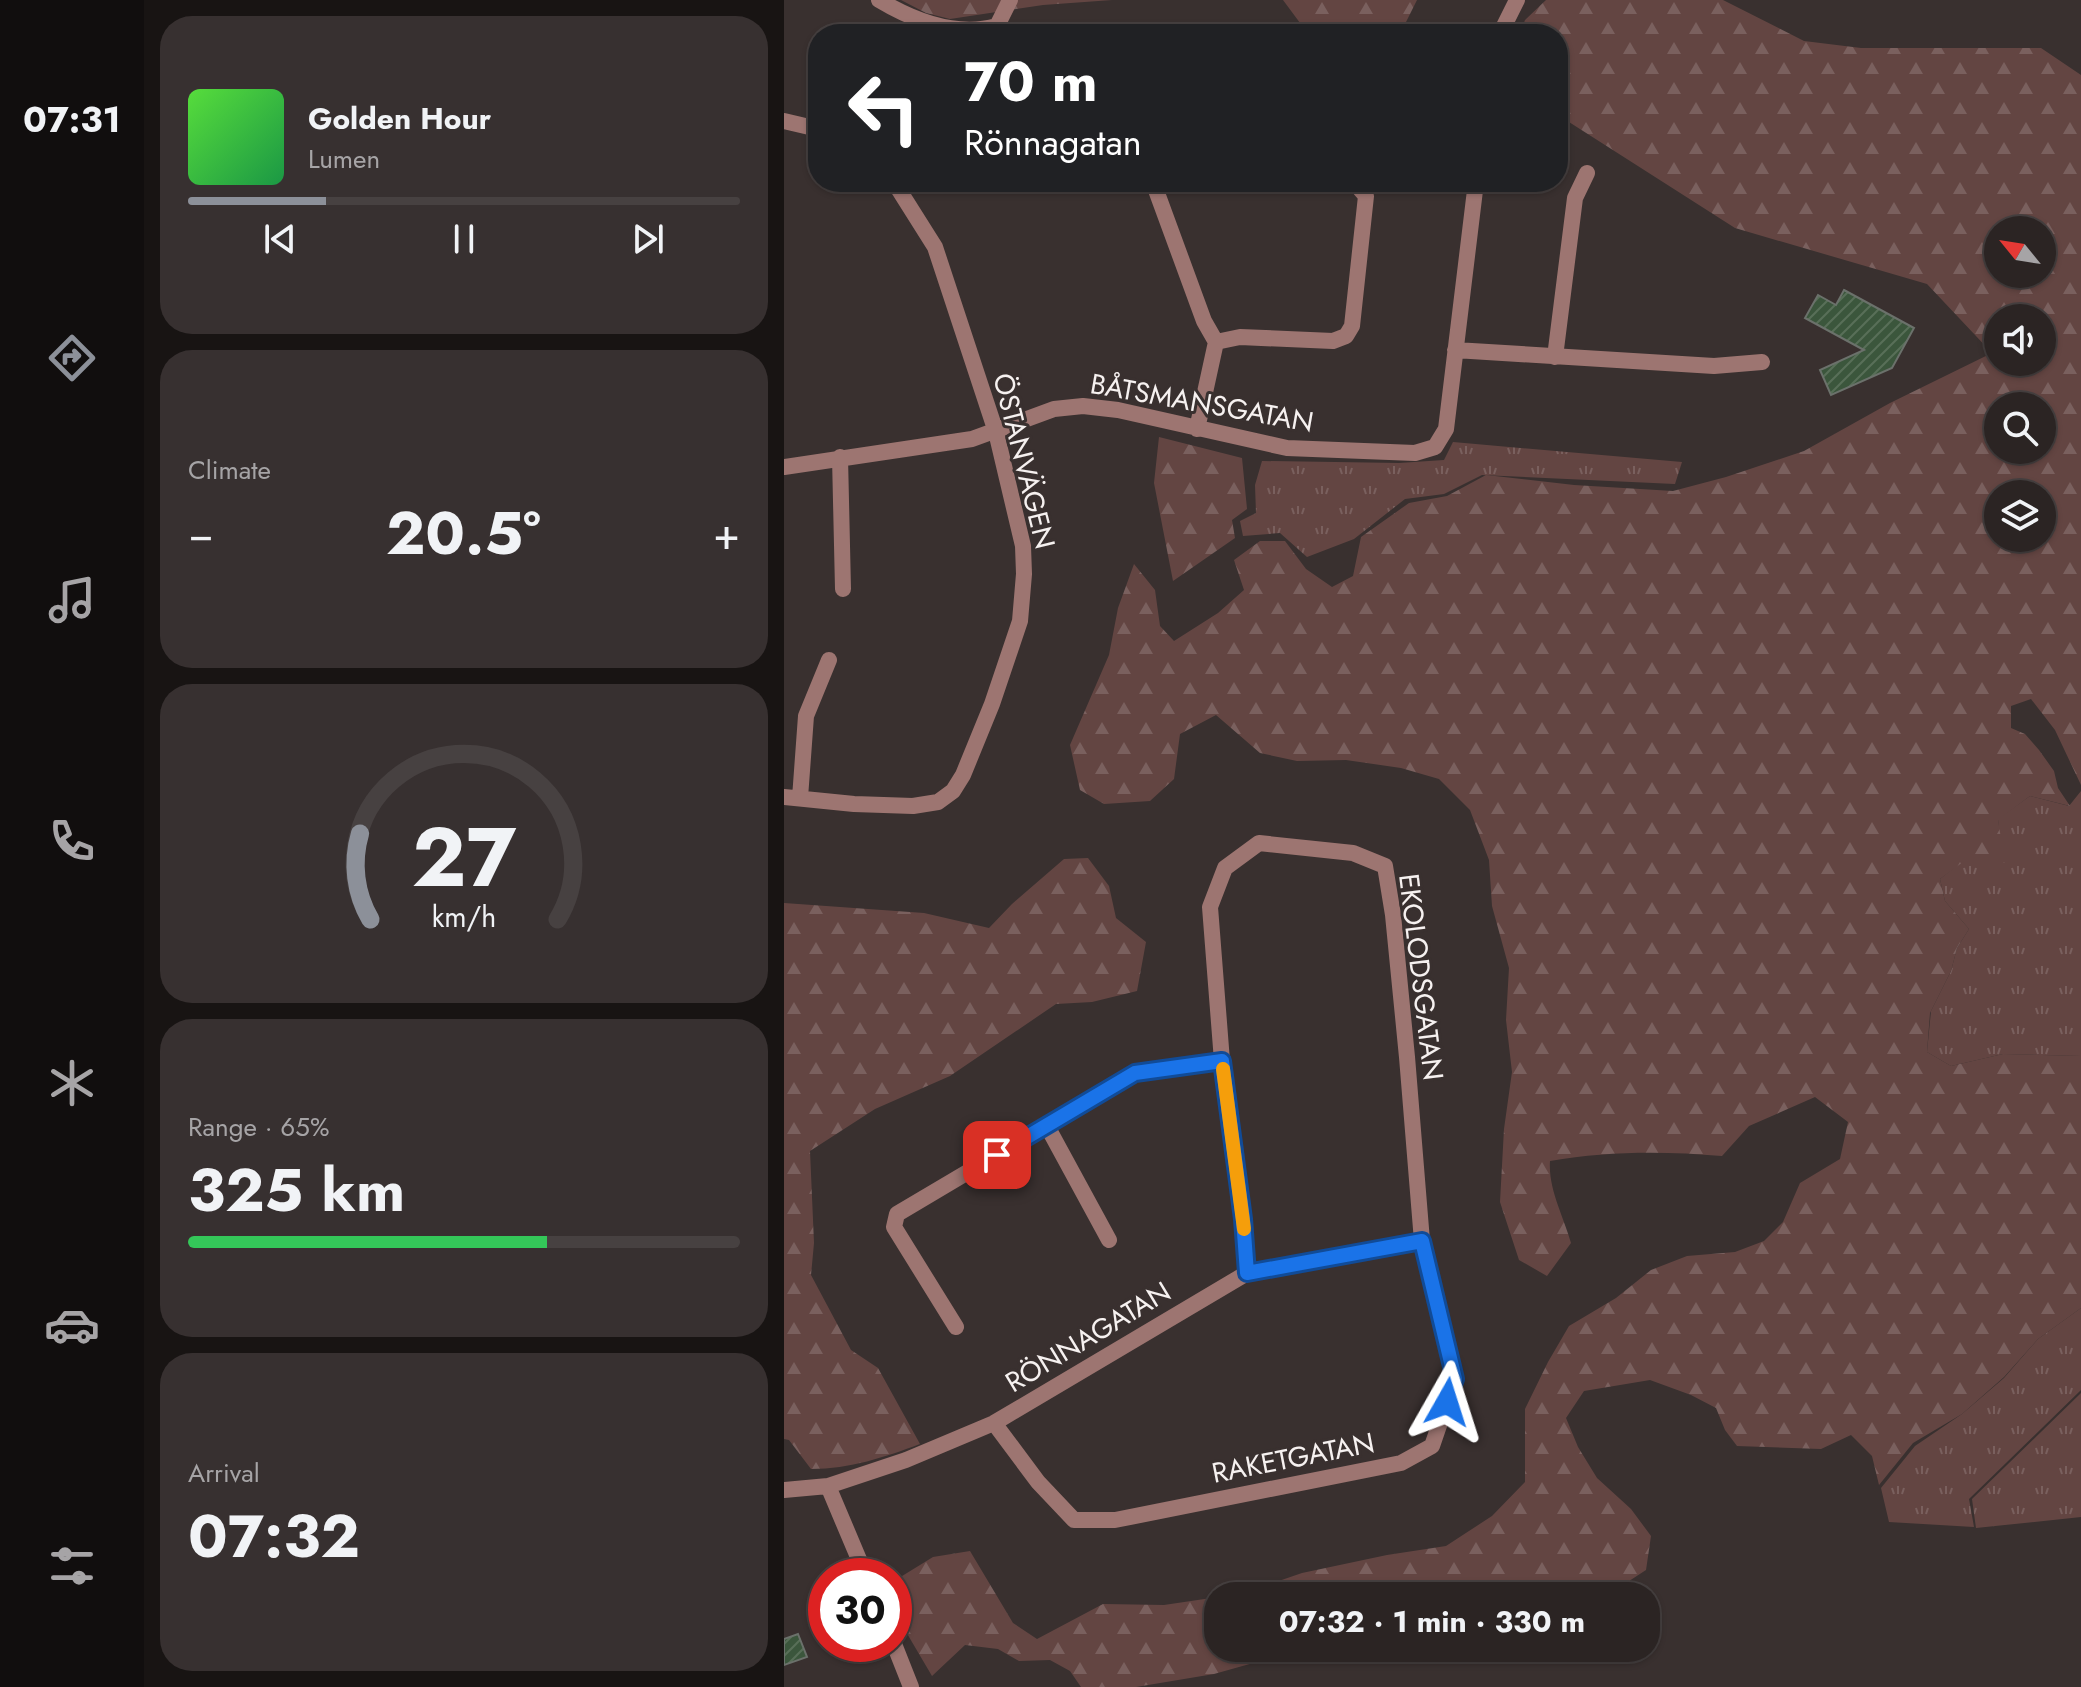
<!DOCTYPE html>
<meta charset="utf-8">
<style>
:root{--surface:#2b2423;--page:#373030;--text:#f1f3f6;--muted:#a6a4a6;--line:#474141;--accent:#8c9099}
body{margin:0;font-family:Jost,sans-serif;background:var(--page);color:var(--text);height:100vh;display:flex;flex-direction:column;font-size:30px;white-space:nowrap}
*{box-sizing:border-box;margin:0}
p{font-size:26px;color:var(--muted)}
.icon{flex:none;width:44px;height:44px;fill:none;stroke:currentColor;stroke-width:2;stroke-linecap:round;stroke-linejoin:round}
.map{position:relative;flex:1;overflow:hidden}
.details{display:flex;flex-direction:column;gap:16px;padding:16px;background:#181413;width:640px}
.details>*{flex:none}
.guide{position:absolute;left:24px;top:24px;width:760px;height:168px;border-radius:32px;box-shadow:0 2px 6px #0004,0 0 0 2px var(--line);background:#202124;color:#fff;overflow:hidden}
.needle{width:52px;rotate:300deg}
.fabs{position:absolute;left:1200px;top:216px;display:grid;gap:16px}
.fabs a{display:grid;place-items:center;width:72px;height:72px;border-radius:50%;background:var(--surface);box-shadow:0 2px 6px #0004,0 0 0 2px var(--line);font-size:40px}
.speed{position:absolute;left:24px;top:1558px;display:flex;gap:16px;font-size:40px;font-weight:700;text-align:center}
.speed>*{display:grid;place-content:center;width:104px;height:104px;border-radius:50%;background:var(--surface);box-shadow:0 2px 6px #0004,0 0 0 2px var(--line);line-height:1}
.speed .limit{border:12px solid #d22;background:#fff;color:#111}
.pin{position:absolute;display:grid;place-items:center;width:68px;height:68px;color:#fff;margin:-34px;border-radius:16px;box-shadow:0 4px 12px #0006}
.me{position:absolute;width:88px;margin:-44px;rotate:6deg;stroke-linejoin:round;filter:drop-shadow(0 0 6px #0008)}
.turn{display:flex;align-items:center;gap:28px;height:168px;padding:0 24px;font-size:36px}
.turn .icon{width:104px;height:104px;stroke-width:2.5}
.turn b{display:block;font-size:56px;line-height:68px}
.big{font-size:60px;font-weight:700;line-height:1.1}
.details .widget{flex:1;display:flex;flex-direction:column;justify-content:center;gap:12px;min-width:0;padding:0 28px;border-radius:32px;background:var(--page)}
.details .dial{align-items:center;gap:0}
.dial svg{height:208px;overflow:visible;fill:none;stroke:var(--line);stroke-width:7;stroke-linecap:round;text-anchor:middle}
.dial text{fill:var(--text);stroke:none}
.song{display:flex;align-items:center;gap:24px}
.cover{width:96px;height:96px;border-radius:12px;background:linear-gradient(135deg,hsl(110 70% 55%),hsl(140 70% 35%))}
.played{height:8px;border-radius:4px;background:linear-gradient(90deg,var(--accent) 25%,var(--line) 25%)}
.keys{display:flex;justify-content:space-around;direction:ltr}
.heat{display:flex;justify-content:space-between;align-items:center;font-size:44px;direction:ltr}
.charge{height:12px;border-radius:6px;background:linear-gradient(90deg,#34c759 65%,var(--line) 0)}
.trip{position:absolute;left:420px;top:1582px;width:456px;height:80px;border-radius:32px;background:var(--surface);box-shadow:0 2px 6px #0004,0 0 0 2px var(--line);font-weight:700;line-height:80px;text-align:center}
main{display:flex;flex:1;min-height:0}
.tabs{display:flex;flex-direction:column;width:144px;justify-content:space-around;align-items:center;background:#110e0e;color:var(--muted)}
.tabs .icon{width:56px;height:56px}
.tabs .selected{color:var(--accent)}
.tabs b{font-size:36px;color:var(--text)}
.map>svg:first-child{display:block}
.grass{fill:url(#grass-tufts)}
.forest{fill:url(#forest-firs);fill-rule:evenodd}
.building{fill:url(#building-hatch);stroke:#6b716b;stroke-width:2}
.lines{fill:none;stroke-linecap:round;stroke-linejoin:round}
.minor{stroke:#9d7571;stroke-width:16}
.route-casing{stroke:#114b97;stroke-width:20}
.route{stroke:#1a73e8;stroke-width:14}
.slow{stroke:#f59e0b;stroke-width:14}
.labels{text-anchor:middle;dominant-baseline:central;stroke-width:6;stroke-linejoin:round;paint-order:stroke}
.street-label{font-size:28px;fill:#f6f1f0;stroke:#39302f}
</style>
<main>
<nav class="tabs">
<b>07:31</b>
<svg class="icon selected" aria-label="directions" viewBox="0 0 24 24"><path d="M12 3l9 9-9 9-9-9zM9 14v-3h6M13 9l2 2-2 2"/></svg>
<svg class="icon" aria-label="music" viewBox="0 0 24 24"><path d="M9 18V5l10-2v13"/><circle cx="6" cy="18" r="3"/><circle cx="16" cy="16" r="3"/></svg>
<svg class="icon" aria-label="phone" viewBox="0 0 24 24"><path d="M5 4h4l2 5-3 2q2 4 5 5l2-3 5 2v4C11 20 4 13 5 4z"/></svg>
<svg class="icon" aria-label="climate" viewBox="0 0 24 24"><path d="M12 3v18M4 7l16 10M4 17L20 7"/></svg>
<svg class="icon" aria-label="car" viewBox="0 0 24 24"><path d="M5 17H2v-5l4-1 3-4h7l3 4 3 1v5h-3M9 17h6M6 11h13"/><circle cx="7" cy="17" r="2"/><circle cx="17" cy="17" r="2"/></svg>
<svg class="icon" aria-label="filters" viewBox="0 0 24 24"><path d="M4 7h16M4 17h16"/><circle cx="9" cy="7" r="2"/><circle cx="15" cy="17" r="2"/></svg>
</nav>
<section class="details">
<div class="widget">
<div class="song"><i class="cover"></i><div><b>Golden Hour</b><p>Lumen</p></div></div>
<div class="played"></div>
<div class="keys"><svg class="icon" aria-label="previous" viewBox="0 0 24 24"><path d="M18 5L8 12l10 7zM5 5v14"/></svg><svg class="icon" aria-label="pause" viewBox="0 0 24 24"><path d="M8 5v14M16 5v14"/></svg><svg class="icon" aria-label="next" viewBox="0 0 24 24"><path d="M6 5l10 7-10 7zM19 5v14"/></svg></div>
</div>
<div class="widget"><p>Climate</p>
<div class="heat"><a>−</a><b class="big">20.5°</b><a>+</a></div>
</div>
<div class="widget dial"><svg viewBox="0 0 100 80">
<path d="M14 69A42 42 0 1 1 86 69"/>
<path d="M14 69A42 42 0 0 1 10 36" stroke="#8c9099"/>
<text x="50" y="56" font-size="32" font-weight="700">27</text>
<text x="50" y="72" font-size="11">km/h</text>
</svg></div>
<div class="widget"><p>Range · 65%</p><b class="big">325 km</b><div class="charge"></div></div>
<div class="widget"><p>Arrival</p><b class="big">07:32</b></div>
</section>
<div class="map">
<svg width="1297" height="1687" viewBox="0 0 1297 1687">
<defs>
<pattern id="grass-tufts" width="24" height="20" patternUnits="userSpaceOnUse" patternTransform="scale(2)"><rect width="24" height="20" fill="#634542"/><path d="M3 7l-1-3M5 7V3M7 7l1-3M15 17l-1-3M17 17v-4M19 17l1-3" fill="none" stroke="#7a605e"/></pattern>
<pattern id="forest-firs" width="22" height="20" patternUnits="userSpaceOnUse" patternTransform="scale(2)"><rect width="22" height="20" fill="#634542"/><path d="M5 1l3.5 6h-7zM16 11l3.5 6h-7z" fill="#7a605e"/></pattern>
<pattern id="building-hatch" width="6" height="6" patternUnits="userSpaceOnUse" patternTransform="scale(2)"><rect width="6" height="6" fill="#3b563c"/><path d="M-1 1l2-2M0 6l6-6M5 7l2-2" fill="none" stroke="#586f58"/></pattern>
</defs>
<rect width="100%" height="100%" fill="#39302f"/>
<path class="grass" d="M 669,442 L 898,462 L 891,484 L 698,475 L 660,494 L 621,499 L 570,539 L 523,557 L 496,533 L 459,536 L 456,521 L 472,513 L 471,485 L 478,461 L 615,463 L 660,460 Z
M 1297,791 L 1297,1056 L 1219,1054 L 1167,1066 L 1143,1052 L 1147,1011 L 1167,971 L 1173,948 L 1185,929 L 1161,901 L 1156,879 L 1215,832 L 1214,819 L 1246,796 L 1285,806 Z
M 1297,1308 L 1297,1390 L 1185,1499 L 1190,1527 L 1105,1522 L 1097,1488 L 1131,1446 L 1178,1414 L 1220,1378 L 1254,1339 Z
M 1297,1393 L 1297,1517 L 1192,1528 L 1188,1499 Z"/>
<path class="forest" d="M 117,0 L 328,0 L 259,5 L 166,19 L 142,13 Z
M 499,0 L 633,0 L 619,28 L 611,34 L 529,34 L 522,31 Z
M 762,0 L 939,0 L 1020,41 L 1077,48 L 1257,48 L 1297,75 L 1297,785 L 1271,730 L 1247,699 L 1227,706 L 1227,728 L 1241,734 L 1255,750 L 1270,771 L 1274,788 L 1286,806 L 1246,796 L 1214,820 L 1221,863 L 1183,859 L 1156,879 L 1161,901 L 1185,929 L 1173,948 L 1167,971 L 1146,1013 L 1143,1052 L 1167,1066 L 1219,1054 L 1297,1056 L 1297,1308 L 1254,1339 L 1220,1377 L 1178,1414 L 1129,1443 L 1095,1485 L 1088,1456 L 1067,1435 L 1037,1449 L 953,1446 L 941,1430 L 932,1408 L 907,1395 L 866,1380 L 800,1391 L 782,1418 L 794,1447 L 813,1478 L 847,1509 L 867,1536 L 862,1570 L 822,1596 L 756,1596 L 734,1581 L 695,1596 L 442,1596 L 460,1593 L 518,1573 L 603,1555 L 662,1546 L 708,1516 L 741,1482 L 741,1409 L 764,1362 L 785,1326 L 832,1298 L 867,1270 L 903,1256 L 951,1252 L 980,1241 L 999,1222 L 1016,1183 L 1056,1159 L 1064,1122 L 1031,1097 L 965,1126 L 938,1156 C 880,1151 823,1151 766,1161 C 764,1189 780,1217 787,1243 L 763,1276 L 735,1260 L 716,1202 L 720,1129 L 728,1072 L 722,1020 L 725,968 L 708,906 L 705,860 L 686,810 L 655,779 L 617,768 L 562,760 L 513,761 L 476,753 L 432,715 L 396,734 L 390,779 L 366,801 L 320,804 L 296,790 L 286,745 L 325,655 L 334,608 L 350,564 L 371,590 L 376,626 L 390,641 L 434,613 L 460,590 L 450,560 L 476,541 L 501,541 L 522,569 L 548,587 L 569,576 L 577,537 L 625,503 L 663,496 L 702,475 L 790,485 L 889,491 L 942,477 L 1020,451 L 1106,403 L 1208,353 L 1143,284 L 951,228 L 774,115 L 774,34 L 736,34 L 741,20 ZM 1214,230 L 1258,230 L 1258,274 L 1214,274 ZM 1214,318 L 1258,318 L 1258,362 L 1214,362 ZM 1214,406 L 1258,406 L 1258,450 L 1214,450 ZM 1214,494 L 1258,494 L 1258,538 L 1214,538 Z
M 375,437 L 458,458 L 463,509 L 448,520 L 451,538 L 389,581 L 370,483 Z
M 304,858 L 325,886 L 332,918 L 362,942 L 353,991 L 308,1002 L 272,1004 L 166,1076 L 91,1109 L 26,1151 L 30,1243 L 27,1275 L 67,1350 L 94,1368 L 136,1444 C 101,1457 66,1469 27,1469 L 5,1440 L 0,1439 L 0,903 L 140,913 L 205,928 L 228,904 L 280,859 Z
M 186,1551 L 229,1623 L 253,1639 L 319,1604 L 380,1605 L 434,1597 L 434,1648 L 523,1648 L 430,1674 L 352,1687 L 297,1687 L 286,1671 L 266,1660 L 235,1661 L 214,1649 L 181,1645 L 148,1676 L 118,1625 L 110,1581 L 149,1557 Z"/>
<path class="building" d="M 1060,290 L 1130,328 L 1108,368 L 1047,395 L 1036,370 L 1080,350 L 1021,318 L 1034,295 L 1052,305 Z
M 14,1634 L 23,1657 L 0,1665 L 0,1639 Z"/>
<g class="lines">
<path class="minor" d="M 95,0 C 130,21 173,37 213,26 L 226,0
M 716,34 L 733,0
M 0,121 L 34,129
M 369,182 L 420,321 L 432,342 L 413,429
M 432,342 L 456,337 L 549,341 L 562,336 L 568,326 L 582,196 L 570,182
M 671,350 L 930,366 L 978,362
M 771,357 L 791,198 L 803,173
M 56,457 L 59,589
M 0,467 L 188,439 L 270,409 L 299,406 L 334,410 L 503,448 L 631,453 L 651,447 L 662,429 L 692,182
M 0,797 L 70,804 L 129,806 L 154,802 L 169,791 L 179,775 L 208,704 L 236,621 L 240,574 L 239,546 L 212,432 L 151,247 L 110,182
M 16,798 L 22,716 L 45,660
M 263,1126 L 325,1240
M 172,1327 L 110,1227 L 113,1214 L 351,1073 L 438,1061
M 210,1423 L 254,1482 L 290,1520 L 331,1520 L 617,1463 L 648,1446 L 671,1379 L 638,1241 L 623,1057 L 609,915 L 601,866 L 569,853 L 475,843 L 441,868 L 426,907 L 438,1061 L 459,1219 L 463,1273
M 44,1486 L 82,1576
M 0,1490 L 44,1486 L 122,1460 L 210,1423 L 463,1273 L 638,1241
M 110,1644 L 127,1687"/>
</g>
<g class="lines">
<g class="route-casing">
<path id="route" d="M 213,1155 L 351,1073 L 438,1061 L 459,1219 L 463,1273 L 638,1241 L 671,1379 L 663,1402"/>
</g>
<use href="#route" class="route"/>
<path class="slow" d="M 439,1069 L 460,1229"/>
</g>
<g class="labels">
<g class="street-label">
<text transform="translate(418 403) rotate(10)">BÅTSMANSGATAN</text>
<text transform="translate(240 461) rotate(76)">ÖSTANVÄGEN</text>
<text transform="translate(637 977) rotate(83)">EKOLODSGATAN</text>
<text transform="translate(304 1337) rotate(-31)">RÖNNAGATAN</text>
<text transform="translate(509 1458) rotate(-11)">RAKETGATAN</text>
</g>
</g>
</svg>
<div class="fabs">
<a><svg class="needle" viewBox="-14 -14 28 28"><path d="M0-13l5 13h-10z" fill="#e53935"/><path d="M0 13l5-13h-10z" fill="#a6a4a6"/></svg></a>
<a><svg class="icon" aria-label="sound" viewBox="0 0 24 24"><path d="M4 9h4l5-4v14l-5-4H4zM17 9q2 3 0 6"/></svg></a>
<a><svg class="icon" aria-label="search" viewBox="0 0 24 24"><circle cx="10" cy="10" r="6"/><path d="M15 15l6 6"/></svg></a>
<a><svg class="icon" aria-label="layers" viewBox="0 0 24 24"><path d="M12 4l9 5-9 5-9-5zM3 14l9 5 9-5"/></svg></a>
</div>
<div class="speed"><div class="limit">30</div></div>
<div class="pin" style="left:213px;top:1155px;background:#d93025"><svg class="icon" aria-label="arrive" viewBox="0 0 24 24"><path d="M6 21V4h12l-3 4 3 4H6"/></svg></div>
<svg class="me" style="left:663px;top:1402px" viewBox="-20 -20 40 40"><path d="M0-17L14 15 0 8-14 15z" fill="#1a73e8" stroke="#fff" stroke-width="4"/></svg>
<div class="trip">07:32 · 1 min · 330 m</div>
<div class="guide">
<div class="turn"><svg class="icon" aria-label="left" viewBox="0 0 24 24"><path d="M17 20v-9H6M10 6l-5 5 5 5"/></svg><div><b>70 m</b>Rönnagatan</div></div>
</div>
</div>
</main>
